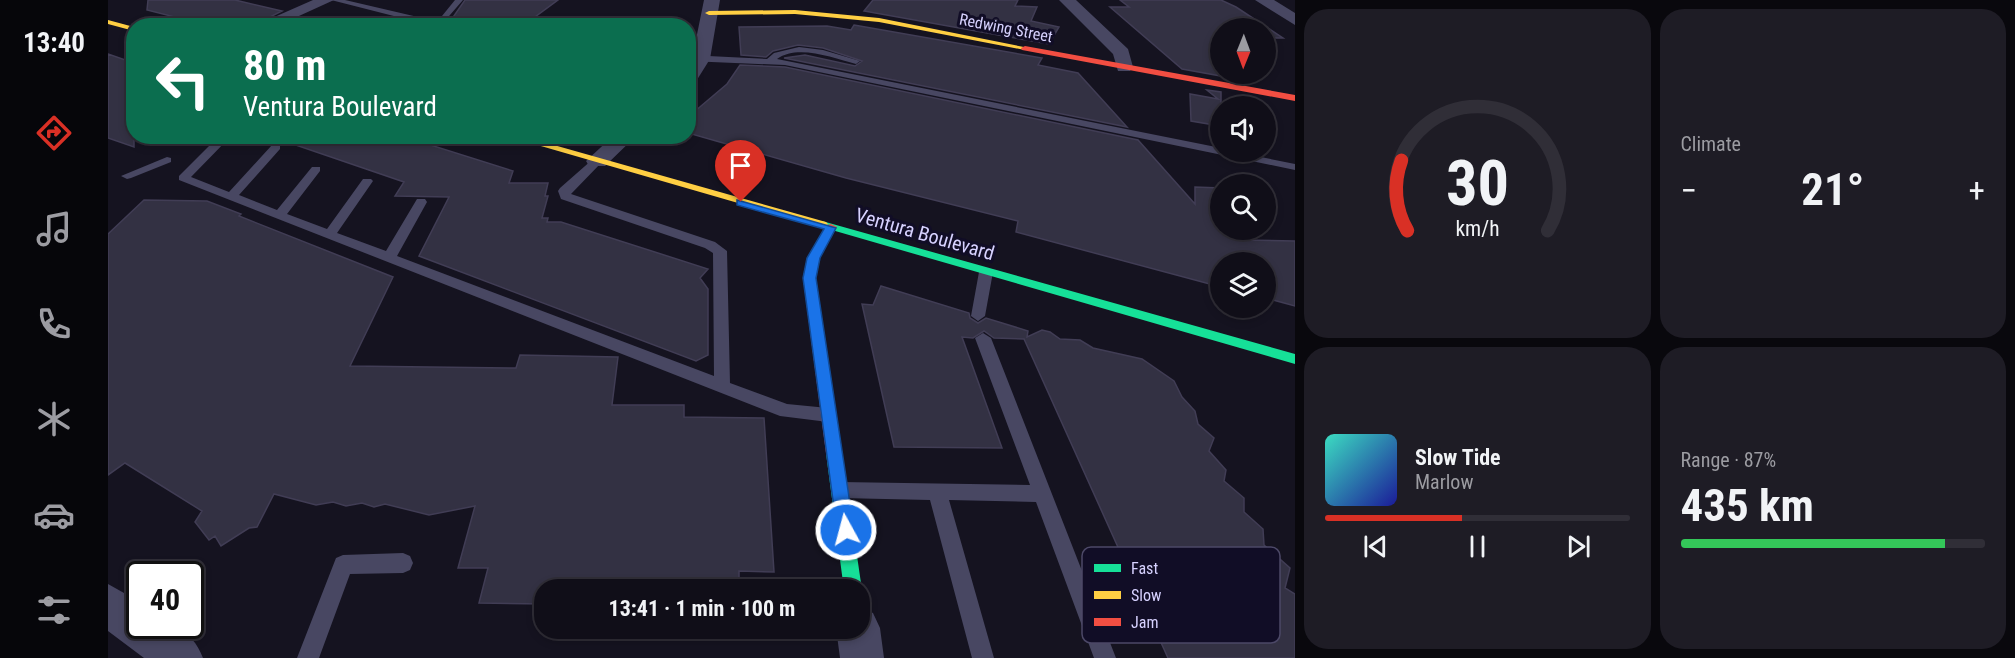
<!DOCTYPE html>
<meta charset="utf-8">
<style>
:root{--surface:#100e18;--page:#1e1c25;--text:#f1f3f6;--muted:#9c9ca2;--line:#302e37;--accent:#d93025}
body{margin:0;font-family:"Roboto Condensed",sans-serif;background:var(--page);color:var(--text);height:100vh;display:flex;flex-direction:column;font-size:22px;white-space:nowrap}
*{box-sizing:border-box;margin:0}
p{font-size:20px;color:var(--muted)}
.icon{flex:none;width:33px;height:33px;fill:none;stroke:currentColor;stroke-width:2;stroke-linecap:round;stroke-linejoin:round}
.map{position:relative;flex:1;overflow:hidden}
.drawer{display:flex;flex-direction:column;gap:9px;padding:9px;background:#09080d;width:720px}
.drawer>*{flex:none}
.banner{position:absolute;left:18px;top:18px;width:570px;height:126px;border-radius:24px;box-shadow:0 3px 9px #0003,0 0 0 2px var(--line);background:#0b6e4f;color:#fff;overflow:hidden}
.needle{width:39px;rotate:181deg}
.tools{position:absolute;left:1102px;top:18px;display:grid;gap:12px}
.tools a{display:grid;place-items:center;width:66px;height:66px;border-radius:50%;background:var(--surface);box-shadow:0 3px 9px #0003,0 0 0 2px var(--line);font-size:30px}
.speed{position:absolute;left:18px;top:561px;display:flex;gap:12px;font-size:30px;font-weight:700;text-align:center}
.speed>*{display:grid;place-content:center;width:78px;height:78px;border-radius:50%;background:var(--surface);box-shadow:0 3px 9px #0003,0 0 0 2px var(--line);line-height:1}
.speed .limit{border:3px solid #111;border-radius:9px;background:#fff;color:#111}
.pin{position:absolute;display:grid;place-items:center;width:51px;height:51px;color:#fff;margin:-62px -26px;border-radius:50% 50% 50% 0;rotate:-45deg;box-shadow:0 0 6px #0007}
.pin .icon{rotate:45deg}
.me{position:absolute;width:66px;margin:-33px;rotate:353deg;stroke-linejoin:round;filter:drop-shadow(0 0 4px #0008)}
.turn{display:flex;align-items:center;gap:21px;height:126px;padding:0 18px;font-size:27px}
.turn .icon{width:78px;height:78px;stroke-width:2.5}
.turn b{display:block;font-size:42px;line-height:51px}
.big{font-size:45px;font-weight:700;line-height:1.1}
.drawer .tile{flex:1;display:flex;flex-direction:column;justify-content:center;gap:9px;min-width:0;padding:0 21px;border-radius:24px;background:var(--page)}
.drawer .dial{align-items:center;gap:0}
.dial svg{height:156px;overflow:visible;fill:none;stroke:var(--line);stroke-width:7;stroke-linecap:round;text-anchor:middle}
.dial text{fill:var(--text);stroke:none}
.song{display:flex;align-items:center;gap:18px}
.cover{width:72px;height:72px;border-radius:9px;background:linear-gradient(135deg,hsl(170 70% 55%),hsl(240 70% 35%))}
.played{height:6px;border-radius:3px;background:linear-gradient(90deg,var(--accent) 45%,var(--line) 45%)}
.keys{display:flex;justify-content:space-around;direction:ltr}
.heat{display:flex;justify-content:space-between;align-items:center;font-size:33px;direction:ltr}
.charge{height:9px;border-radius:4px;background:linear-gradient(90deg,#34c759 87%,var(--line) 0)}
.drawer .tiles{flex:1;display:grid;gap:9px;grid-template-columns:repeat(2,1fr)}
.trip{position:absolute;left:426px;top:579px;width:336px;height:60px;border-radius:24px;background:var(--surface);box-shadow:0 3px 9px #0003,0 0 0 2px var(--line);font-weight:700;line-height:60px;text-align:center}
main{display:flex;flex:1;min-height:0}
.menu{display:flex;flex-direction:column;width:108px;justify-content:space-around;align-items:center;background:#06060a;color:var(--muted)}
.menu .icon{width:42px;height:42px}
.menu .current{color:var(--accent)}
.menu b{font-size:27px;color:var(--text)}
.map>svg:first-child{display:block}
.building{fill:#333143;stroke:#413d55;stroke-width:1.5}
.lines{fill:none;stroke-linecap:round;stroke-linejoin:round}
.lane{fill:#484762;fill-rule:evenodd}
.street{fill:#484762;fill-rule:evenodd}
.fast{fill:#16e098;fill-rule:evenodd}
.slow{fill:#ffcf43;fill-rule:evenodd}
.jam{fill:#f24e42;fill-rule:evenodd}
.route{fill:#1a73e8;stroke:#114b97;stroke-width:1.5}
.labels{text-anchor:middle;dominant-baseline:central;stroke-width:6;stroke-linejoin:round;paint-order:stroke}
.far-street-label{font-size:16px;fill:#d7d2ff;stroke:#110d26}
.street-label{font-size:20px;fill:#d7d2ff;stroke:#110d26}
.key{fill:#110d26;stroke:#4c4867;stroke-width:1.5}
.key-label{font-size:16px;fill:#d7d2ff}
</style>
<main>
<nav class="menu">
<b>13:40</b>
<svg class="icon current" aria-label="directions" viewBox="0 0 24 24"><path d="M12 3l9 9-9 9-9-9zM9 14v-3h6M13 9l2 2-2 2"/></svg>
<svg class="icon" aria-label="music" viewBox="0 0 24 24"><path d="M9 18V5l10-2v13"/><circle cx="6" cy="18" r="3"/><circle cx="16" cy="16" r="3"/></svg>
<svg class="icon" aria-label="phone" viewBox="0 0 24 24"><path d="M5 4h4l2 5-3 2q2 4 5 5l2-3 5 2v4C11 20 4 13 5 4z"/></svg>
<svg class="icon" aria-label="climate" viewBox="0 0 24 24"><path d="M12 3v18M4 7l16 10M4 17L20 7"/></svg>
<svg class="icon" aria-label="car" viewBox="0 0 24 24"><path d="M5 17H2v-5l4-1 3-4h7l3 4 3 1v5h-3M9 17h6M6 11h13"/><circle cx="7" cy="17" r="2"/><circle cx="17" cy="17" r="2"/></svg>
<svg class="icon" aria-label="filters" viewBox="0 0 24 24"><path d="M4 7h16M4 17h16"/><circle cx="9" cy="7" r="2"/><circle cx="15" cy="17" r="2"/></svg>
</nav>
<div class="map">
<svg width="1187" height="658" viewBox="0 0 1187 658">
<rect width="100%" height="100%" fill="#151320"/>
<path class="building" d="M 40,0 L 127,0 L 174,11 L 144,26 L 102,26 L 39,10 Z
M 357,0 L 450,0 L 416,25 L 341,23 Z
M 765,0 L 910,0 L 907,6 L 929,7 L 923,21 L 951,27 L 941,44 L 756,11 Z
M 1012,0 L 1113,0 L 1128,7 L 1175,38 L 1158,38 L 1158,28 L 1113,28 L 1113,76 L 1074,69 L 1002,7 L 1021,7 Z
M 746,25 L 934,58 L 930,65 L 970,73 L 1019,127 L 676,58 L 697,55 L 747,66 L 754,61 L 715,48 L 690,45 L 665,51 L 658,57 L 633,55 L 631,27 L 719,26 L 743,30 Z
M 0,54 L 26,63 L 26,147 L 0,138 Z
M 632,65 L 677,67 L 1030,140 L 1087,204 L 1087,187 L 1113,188 L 1113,230 L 1126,230 L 1135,240 L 1187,241 L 1187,306 L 1158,298 L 1158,262 L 1113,262 L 1113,287 L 908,232 L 910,221 L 738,178 L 580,133 L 580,117 L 619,84 Z
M 1099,90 L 1113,92 L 1113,126 L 1083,121 L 1082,94 L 1110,99 Z
M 177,136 L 294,136 L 405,171 L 401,183 L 440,183 L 437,196 L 440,196 L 434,218 L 440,218 L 439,222 L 453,222 L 600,269 L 592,278 L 600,289 L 600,355 L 588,361 L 311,256 L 341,197 L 287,196 L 296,182 L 176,141 Z
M 36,200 L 99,201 L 133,214 L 131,216 L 285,277 L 242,366 L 408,368 L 412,355 L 510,357 L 504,405 L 576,405 L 576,417 L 656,418 L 666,572 L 631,571 L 631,590 L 436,590 L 436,604 L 371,603 L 380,568 L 350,568 L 367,506 L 321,515 L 277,504 L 266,507 L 254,503 L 238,506 L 225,502 L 208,505 L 166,494 L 149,527 L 141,528 L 113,546 L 107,536 L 101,540 L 87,522 L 94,511 L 17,463 L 0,475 L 0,234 Z
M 773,286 L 861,313 L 862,318 L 870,323 L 878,318 L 920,331 L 919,337 L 934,330 L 942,332 L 952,339 L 972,340 L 985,348 L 1034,359 L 1066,381 L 1074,397 L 1087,411 L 1090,424 L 1106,438 L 1101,451 L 1118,470 L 1116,481 L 1136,498 L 1136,512 L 1155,529 L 1156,545 L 1182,568 L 1177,588 L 1187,594 L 1187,658 L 1060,658 L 916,339 L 886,338 L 876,331 L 865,338 L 854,337 L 894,448 L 786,447 L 754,304 L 765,305 Z"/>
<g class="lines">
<path class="lane" d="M 223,0 L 237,0 L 327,21 L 334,16 L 347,0 L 355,0 L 335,23 L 342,26 L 325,26 Z
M 691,47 L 715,50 L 752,61 L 748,64 C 725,58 690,44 669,59 L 1113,148 L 1113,152 L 1128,152 L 1187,164 L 1187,170 L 677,65 L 580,61 L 580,55 L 659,59 L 666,53 Z
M 111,136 L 123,136 L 83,177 L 121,192 L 164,145 L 172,145 L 172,149 L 131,195 L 169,210 L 204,167 L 212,167 L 212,171 L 179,214 L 219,229 L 255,179 L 263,179 L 265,181 L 229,233 L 278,251 L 309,199 L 317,199 L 319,202 L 289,256 L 606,376 L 605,253 L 597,248 L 453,199 L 450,191 L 452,188 L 485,159 L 493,159 L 493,163 L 463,194 L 607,242 L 619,251 L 622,383 L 679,404 L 720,408 L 726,410 L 728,415 L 726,420 L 720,422 L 672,416 L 71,180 L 71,176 Z
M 59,157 L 63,158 L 63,162 L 23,178 L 19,179 L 13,176 Z
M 878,268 L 885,272 L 877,316 L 870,321 L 863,316 L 871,272 Z
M 875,333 L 883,338 L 1008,658 L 986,658 L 928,502 L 841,500 L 886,658 L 864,658 L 822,500 L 732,498 L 725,496 L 723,490 L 725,484 L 732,482 L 922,485 L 867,338 Z
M 295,553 L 302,556 L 305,563 L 302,570 L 295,573 L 242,574 L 211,658 L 189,658 L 228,558 L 235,555 Z"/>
<path class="street" d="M 205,0 L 226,0 L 169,26 L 146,26 Z
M 596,0 L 612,0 L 602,59 L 587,83 L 580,85 L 580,64 L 584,59 Z
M 951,0 L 968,0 L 1020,49 L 1025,67 L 1022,71 L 1010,71 L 1005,54 Z
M 1147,0 L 1166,0 L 1187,13 L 1187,25 Z
M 505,136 L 528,136 L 497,166 L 481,166 L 478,161 Z
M 0,584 L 32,602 L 32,626 C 63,626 82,625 95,658 L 36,658 L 0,631 Z
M 752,607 L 765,613 L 772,628 L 776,658 L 732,658 L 728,628 L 752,628 Z"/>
<path class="fast" d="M 714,221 L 1187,354 L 1187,364 L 710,226 L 708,224 Z
M 726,446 L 732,448 L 734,453 L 754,590 L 752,597 L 752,590 L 736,590 L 718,453 L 720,448 Z"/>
<path class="slow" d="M 687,10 L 771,18 L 921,48 L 917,50 L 771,22 L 687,14 L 601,15 L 597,13 L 601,11 Z
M 0,20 L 26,27 L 26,31 L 0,24 Z
M 398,136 L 414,136 L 718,222 L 720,224 L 718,226 L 710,226 Z"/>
<path class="jam" d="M 917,46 L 1187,95 L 1187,101 L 914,50 L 913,48 Z
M 723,224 L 729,227 L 711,258 L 707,278 L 734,453 L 732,458 L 726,460 L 720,458 L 718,453 L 695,278 L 699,258 L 719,225 Z"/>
</g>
<path class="route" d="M 629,200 L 728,228 L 712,258 L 708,278 L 746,530 L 744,536 L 738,538 L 731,536 L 729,530 L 695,278 L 699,258 L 716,229 L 629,205 Z"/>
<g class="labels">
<g class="far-street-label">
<text transform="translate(898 28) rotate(11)">Redwing Street</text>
</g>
<g class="street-label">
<text transform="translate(817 234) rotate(16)">Ventura Boulevard</text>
</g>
</g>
<rect x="974" y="547" width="198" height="96" rx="9" class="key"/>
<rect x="986" y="564" width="27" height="8" fill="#16e098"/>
<rect x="986" y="591" width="27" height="8" fill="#ffcf43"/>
<rect x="986" y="618" width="27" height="8" fill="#f24e42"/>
<g class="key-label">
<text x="1023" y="574">Fast</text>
<text x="1023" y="601">Slow</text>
<text x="1023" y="628">Jam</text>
</g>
</svg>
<div class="tools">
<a><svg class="needle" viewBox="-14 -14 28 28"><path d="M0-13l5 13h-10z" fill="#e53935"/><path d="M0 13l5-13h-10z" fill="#9c9ca2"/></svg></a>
<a><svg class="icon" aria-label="sound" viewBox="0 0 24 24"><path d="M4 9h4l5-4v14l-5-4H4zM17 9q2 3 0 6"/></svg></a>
<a><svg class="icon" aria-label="search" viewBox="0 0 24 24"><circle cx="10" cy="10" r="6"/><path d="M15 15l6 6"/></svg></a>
<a><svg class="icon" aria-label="layers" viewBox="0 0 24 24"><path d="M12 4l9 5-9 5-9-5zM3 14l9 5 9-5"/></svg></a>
</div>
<div class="speed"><div class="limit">40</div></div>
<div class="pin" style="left:633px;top:202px;background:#d93025"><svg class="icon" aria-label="arrive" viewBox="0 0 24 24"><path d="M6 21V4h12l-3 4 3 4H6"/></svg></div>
<svg class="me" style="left:738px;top:530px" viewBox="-20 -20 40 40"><circle r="17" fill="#1a73e8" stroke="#fff" stroke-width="3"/><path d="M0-11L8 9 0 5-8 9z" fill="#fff"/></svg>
<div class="trip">13:41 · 1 min · 100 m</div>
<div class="banner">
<div class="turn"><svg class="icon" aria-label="left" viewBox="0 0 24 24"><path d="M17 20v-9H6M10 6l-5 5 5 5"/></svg><div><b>80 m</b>Ventura Boulevard</div></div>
</div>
</div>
<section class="drawer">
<div class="tiles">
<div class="tile dial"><svg viewBox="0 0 100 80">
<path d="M14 69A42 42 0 1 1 86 69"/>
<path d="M14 69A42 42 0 0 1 11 33" stroke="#d93025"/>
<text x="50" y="56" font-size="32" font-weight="700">30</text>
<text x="50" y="72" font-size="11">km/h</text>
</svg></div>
<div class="tile"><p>Climate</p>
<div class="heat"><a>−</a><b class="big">21°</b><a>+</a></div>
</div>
<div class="tile">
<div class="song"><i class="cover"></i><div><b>Slow Tide</b><p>Marlow</p></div></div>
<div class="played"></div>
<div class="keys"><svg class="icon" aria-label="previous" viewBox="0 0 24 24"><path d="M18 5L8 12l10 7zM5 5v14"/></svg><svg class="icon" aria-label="pause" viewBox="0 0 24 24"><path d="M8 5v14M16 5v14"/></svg><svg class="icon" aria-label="next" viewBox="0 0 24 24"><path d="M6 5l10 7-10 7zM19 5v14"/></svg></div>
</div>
<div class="tile"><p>Range · 87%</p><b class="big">435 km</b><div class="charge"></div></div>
</div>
</section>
</main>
